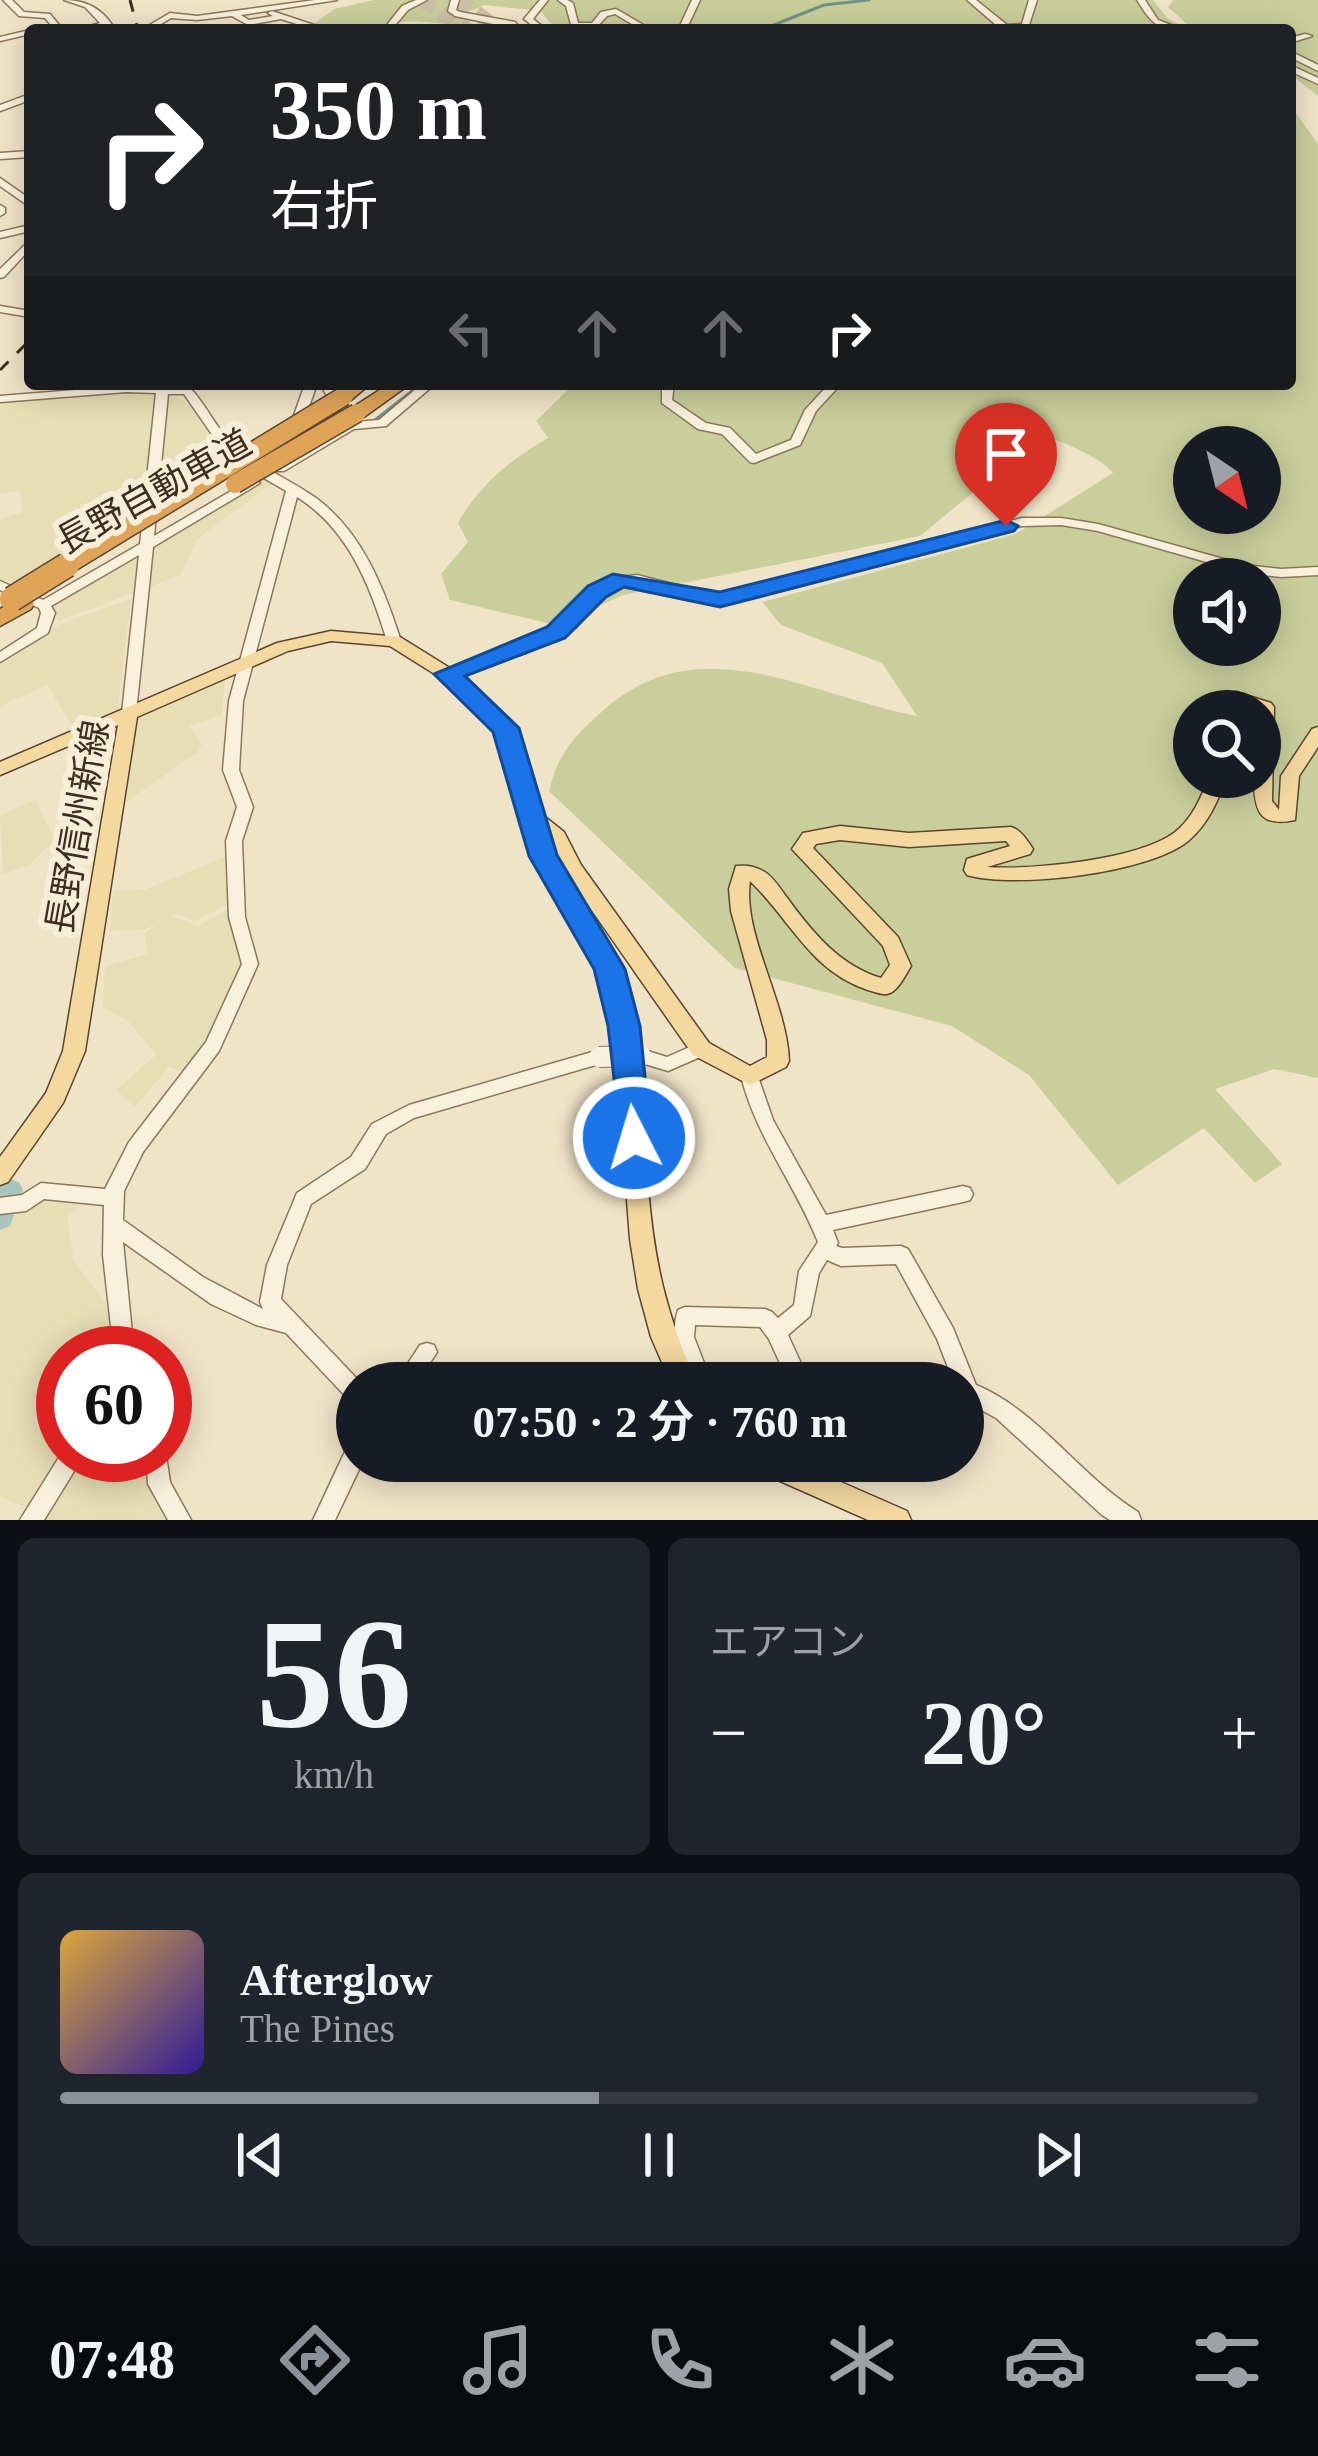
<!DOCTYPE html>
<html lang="ja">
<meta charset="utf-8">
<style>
:root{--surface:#171b24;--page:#20242c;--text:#f1f3f6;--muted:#9ea1a6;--line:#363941;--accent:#8c9099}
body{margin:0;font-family:"Times New Roman","Noto Sans JP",serif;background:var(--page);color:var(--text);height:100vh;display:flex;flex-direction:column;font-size:45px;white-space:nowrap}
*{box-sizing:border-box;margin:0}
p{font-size:39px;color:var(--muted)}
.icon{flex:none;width:66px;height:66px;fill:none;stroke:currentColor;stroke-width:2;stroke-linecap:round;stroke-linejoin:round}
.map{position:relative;height:1520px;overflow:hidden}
.drawer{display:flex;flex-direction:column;gap:18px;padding:18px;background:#0d0f14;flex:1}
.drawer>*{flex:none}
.hud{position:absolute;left:24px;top:24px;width:1272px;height:366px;border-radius:12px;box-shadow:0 6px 30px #0003;background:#202124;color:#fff;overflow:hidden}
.needle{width:78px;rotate:145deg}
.buttons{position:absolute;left:1173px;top:426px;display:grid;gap:24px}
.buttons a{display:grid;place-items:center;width:108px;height:108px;border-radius:50%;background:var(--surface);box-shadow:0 6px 30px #0003;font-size:60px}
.speed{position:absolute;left:36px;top:1326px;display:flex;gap:24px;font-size:60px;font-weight:700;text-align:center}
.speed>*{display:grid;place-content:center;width:156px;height:156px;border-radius:50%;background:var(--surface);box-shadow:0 6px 30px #0003;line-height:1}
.speed .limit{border:18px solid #d22;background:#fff;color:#111}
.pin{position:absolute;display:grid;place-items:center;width:102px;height:102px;color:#fff;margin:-123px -51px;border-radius:50% 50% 50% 0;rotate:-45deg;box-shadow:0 0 12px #0007}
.pin .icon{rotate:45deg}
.me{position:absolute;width:132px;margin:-66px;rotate:355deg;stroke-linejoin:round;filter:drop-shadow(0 0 9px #0008)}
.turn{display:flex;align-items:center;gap:42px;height:252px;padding:0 48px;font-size:54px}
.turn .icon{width:156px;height:156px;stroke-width:2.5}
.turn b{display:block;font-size:84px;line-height:102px}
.lanes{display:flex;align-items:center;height:114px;padding:0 48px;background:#0003;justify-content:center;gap:60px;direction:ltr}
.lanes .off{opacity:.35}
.big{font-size:90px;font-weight:700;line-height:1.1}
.drawer .card{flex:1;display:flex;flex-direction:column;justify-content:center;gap:18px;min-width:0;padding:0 42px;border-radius:18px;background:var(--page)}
.drawer .dial{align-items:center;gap:0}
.dial b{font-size:156px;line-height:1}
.song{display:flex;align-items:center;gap:36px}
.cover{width:144px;height:144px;border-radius:18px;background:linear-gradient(135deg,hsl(40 70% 55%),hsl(250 70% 35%))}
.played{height:12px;border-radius:6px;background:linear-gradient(90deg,var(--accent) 45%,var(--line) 45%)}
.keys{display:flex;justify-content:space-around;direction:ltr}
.heat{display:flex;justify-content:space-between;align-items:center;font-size:66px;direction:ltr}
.drawer .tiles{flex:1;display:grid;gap:18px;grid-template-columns:1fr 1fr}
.card:last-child{grid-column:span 2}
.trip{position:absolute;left:336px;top:1362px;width:648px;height:120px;border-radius:60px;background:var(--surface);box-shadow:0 6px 30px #0003;font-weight:700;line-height:120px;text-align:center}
.dock{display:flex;height:192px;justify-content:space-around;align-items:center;background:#090b0e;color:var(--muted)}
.dock .icon{width:84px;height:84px}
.dock .on{color:var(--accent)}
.dock b{font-size:54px;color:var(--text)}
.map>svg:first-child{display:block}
.farmland{fill:#e6deb5}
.green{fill:#c9cf9b;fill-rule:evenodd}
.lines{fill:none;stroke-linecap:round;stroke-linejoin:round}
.stream{stroke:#6f938a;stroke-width:3}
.river{fill:#a9c4bc;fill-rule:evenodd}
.highway-tunnel{stroke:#ccc0a6;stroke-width:15;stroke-dasharray:15 8;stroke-linecap:butt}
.minor-casing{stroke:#8d765c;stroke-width:3}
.major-casing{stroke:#5b4430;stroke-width:3}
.highway-casing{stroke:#5b4430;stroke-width:3}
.minor{fill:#faf1dc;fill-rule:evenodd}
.major{fill:#f3d9a0;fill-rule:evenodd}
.highway{fill:#e0a458;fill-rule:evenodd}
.rail{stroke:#3d2e20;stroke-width:3;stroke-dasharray:12 12;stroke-linecap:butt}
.minor-bridge-casing{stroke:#8d765c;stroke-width:22;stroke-linecap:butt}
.highway-bridge-far1-casing{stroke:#5b4430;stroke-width:21;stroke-linecap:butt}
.highway-bridge-casing{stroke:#5b4430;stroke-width:27;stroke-linecap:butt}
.minor-bridge{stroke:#faf1dc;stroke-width:20}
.highway-bridge-far1{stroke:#e0a458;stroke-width:18}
.highway-bridge{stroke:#e0a458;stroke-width:24}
.route{fill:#1a73e8;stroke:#114b97;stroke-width:3}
.labels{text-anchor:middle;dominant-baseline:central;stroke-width:12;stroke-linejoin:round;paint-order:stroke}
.street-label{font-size:36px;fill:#3d2e20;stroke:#f7eed8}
</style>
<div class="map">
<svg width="1318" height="1520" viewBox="0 0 1318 1520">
<rect width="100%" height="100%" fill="#f0e4c8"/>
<path class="farmland" d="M 140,391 L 188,400 L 230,458 L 14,582 L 0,580 L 0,519 L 22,512 L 20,492 L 0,493 L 0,401 Z
M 263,479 L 273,483 L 197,539 L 181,574 L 145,589 L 151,544 Z
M 139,554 L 133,593 L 58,621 L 52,606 L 56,600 Z
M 131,599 L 118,709 L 74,729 L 47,685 L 0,706 L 0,663 L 58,625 Z
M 225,679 L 222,715 L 189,726 L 202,744 L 198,752 L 126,802 L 136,720 L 148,709 Z
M 35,800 L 55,840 L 28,866 L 3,874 L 0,815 Z
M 225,857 L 229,904 L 195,921 L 177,914 L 170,916 L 198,926 L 230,909 L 244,966 L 187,1073 L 169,1067 L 135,1107 L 116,1090 L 156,1055 L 128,1021 L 103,1008 L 105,966 L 148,954 L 144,933 L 166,917 L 145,930 L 110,931 L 113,891 L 144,890 Z
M 39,1200 L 83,1202 L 67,1218 L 74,1261 L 106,1304 L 117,1353 L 63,1353 L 63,1455 L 29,1508 L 0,1497 L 0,1233 L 10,1215 Z
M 77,1455 L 149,1455 L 173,1520 L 36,1520 Z"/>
<path class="green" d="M 374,0 L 1153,0 L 1168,19 L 1191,30 L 572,30 L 550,23 L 541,11 L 485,5 L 465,13 L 470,22 C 443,28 426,19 403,22 C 369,26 340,30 306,30 L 334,9 Z
M 1173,0 L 1318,0 L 1318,96 L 1290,74 L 1290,30 L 1194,30 L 1168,7 Z
M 1290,105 L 1318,144 L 1318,1078 L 1274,1069 L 1215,1089 L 1282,1164 L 1255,1183 L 1204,1128 L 1118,1185 L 1029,1075 L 952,1026 L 735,968 L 549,791 C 558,755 570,741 597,716 C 696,621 805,695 917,716 L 882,663 L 781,625 L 762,602 L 1016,534 L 1113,473 C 1100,454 1030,427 1005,427 C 990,427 980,435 970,444 L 988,480 L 920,536 L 623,595 L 592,609 L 577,630 L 450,600 L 441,574 L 468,542 L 458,523 C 479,485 511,459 548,438 L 536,421 L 574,384 L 1290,384 ZM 1194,447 L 1260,447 L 1260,513 L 1194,513 ZM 1194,579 L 1260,579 L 1260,645 L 1194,645 ZM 1194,711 L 1260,711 L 1260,777 L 1194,777 Z"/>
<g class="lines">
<path class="stream" d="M 761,30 L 824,5 L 869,0
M 375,420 L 421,384"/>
<path class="river" d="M 10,1179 L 19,1182 L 23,1190 L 10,1226 L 0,1230 L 0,1183 Z"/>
<path class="highway-tunnel" d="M 422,0 L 467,30
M 457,0 L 501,30"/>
<g class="minor-casing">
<path id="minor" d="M 3,0 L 12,0 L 24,12 L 50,14 L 63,30 L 55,30 L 45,18 L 19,16 Z
M 64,0 C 88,0 105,11 115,30 L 107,30 L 104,27 L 76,30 L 100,23 L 85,7 Z
M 315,0 L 337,0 L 241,15 L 249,20 L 273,16 L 268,13 L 272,11 L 317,26 L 316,30 L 281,19 L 248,25 L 232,16 L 197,20 L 171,18 L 151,30 L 141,30 L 170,13 L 197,16 Z
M 416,0 L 427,0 L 408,10 L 391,30 L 383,30 L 402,6 Z
M 451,0 L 459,0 L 456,10 L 460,12 L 515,22 L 522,30 L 455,16 L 448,11 Z
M 540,0 L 548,0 L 533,19 L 547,30 L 538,30 L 524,19 Z
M 558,0 L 567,0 L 573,3 L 578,23 L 592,23 L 601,12 L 616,9 L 652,30 L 642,30 L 615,14 L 607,16 L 597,27 L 572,28 L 566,6 Z
M 692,0 L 700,0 L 686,30 L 678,30 Z
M 967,0 L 976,0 L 1007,25 L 1022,24 L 1029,0 L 1037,0 L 1028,28 L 1002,30 Z
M 1137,0 L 1145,0 L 1158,20 L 1184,30 C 1156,30 1151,22 1137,0 Z
M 30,30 L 30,34 L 0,41 L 0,37 Z
M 1305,34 L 1312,36 L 1290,43 L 1290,38 Z
M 1290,51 L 1318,65 L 1318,71 L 1290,57 Z
M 1290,65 L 1318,78 L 1318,84 L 1290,71 Z
M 30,94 L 30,100 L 0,111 L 0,105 Z
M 30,151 L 30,157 L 0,159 L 0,153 Z
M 0,178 L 30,199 L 30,207 L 0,186 Z
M 0,205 L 5,208 L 5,213 L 0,216 Z
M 30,225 L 30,231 L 0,238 L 0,232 Z
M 30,240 L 30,249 L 4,277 L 0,278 L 0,269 Z
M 0,306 L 30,311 L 30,317 L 0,312 Z
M 157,384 L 191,389 C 208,407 217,431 236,448 C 261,468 290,480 316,498 C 362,532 384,588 401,641 L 394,645 L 387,641 C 370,585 348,529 297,497 L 243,701 L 239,770 L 253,807 L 242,841 L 245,917 L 258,964 L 219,1051 L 143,1152 L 124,1191 L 123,1220 L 203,1277 L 263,1309 L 260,1302 L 267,1265 L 297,1193 L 351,1157 L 372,1124 L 409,1105 L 599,1050 L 605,1052 L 608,1057 L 605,1062 L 599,1064 L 414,1118 L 386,1134 L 365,1169 L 311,1204 L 287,1265 L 281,1299 L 361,1383 L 357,1383 L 357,1404 L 350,1401 L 286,1333 L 256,1325 L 211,1304 L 123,1242 L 134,1353 L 114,1353 L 103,1255 L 104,1205 L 44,1199 L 26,1211 L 0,1214 L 0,1198 L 22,1195 L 41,1183 L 105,1189 L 129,1142 L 206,1042 L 242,964 L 229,917 L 226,841 L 237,807 L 223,770 L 229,701 L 286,491 L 250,470 L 220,446 L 184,394 L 168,394 L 154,536 L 250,480 L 254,479 L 260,483 L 153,547 L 136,713 L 129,718 L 122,713 L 139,555 L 51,606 L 55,613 L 48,633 L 0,662 L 0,652 L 37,628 L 41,613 L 39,608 L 0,590 L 0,581 L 43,600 L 140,544 L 156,393 L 126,392 L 0,402 L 0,396 L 126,386 L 157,387 Z
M 305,384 L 317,384 L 305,418 L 311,430 L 305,434 L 301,433 L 293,418 Z
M 320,384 L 332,384 L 355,422 L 379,420 L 422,384 L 435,384 L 386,426 L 354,429 L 284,471 L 276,471 L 276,465 L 344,425 Z
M 662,384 L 674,384 L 672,400 L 706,423 L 730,428 L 756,454 L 791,440 L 805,410 L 829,384 L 841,384 L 816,411 L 800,445 L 754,463 L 750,462 L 722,434 L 698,429 L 662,403 Z
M 1022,518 L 1061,518 L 1098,524 L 1245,565 L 1281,569 L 1318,567 L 1318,575 L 1281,577 L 1245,573 L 1098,531 L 1061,525 L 1022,526 L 720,604 L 647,585 L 621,584 L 604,594 L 574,625 L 554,640 L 526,653 L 452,677 L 447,678 L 440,674 L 442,671 L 516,647 L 544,634 L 564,619 L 594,589 L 612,578 L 637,575 L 720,596 Z
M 701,1042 L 707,1044 L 710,1049 L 707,1054 L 668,1071 L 635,1061 L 632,1056 L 635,1051 L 641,1049 L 667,1057 Z
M 750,1069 L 756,1071 L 773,1120 L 826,1215 L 963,1186 L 970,1188 L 973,1194 L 970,1200 L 963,1202 L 833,1230 L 838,1243 L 836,1246 L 842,1248 L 901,1246 L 908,1249 L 953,1328 L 976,1385 C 1036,1409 1081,1477 1138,1512 L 1141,1520 L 1110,1520 L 1102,1515 L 996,1418 L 963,1400 L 963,1383 L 954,1383 L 937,1339 L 896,1264 L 841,1266 L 827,1260 L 819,1273 L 810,1316 L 788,1335 L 810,1383 L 789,1383 L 769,1339 L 760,1327 L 695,1325 L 694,1337 L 709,1376 L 706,1383 L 680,1383 L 687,1373 C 679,1351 670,1333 678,1310 L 685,1307 L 765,1309 L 772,1312 L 778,1318 L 794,1305 L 799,1271 L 818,1242 C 795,1184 756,1137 741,1076 L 744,1071 Z
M 427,1343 L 434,1345 L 437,1352 L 417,1383 L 395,1383 L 420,1345 Z
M 357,1440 L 357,1461 L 363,1461 L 335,1520 L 313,1520 L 349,1443 Z
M 165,1449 L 170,1482 L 191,1520 L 168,1520 L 148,1484 L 146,1455 L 165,1455 Z
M 63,1451 L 63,1455 L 84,1455 L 44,1520 L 20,1520 Z"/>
</g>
<g class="major-casing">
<path id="major" d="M 331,631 L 400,637 L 453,670 L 511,724 L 539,812 L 564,832 L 581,865 L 709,1043 L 750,1066 L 767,1057 L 767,1040 L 731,911 L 729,889 L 736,866 C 745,865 755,866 763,871 C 773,876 781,890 788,899 C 812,932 840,966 881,978 L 890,965 L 883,946 L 792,849 L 803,833 L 840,826 L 909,833 L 1011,827 C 1021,830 1027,840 1033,849 L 1030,854 L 987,867 C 1032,870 1137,860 1174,833 C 1192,819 1201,798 1209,777 L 1227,777 C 1218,800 1208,825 1188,841 C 1149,873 1015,889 967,875 L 964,870 L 967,859 L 1010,846 L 1006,841 L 909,847 L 840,840 L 816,844 L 813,848 L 898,937 L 911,966 C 906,974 897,993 887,994 C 884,995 871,991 868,990 C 811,972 790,919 750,881 C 742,934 787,1002 789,1061 L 786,1067 L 750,1085 L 693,1055 L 565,872 L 547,838 C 563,891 608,931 625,985 C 645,1048 642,1121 648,1187 C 654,1261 666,1315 697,1383 L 671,1383 L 651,1337 L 638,1289 L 630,1239 L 614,1035 L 605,986 L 590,951 L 533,856 L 497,730 L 441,678 L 390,646 L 331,641 L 288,651 L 137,717 L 85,1051 L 63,1103 L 8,1182 L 0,1185 L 0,1157 L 46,1093 L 63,1051 L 118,725 L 0,775 L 0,762 L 277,643 Z
M 1236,692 L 1271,703 L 1274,707 L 1272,801 L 1279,810 L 1281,776 L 1312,729 L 1318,727 L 1318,747 L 1299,776 L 1295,820 C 1258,828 1254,809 1254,777 L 1260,777 L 1260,711 L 1243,706 L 1242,711 L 1224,711 L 1227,698 Z
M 751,1461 L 793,1461 L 907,1511 L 911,1520 L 868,1520 L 755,1470 Z"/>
</g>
<g class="highway-casing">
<path id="highway" d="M 349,384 L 370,384 L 351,400 L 337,400 L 337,392 Z
M 389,384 L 410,384 L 364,417 L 350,417 L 350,409 Z
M 23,597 L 31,599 L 34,604 L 31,609 L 0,626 L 0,609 Z"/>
</g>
<use href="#minor" class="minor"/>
<use href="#major" class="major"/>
<use href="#highway" class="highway"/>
<path class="rail" d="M 130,0 L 138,30
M 0,370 L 30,340"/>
<g class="minor-bridge-casing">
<path id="minor-bridge" d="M 599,1057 L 641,1056"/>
</g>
<g class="highway-bridge-far1-casing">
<path id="highway-bridge-far1" d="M 235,484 L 357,413
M 62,568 L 344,396"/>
</g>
<g class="highway-bridge-casing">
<path id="highway-bridge" d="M 12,599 L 67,565"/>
</g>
<use href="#minor-bridge" class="minor-bridge"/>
<use href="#highway-bridge-far1" class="highway-bridge-far1"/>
<use href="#highway-bridge" class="highway-bridge"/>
</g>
<path class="route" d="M 1006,520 L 1018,526 L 1014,531 L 720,607 L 624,587 L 606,597 L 565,638 L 465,676 L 519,728 L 557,855 L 625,969 L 640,1026 L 651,1138 L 646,1148 L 622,1148 L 608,1026 L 594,969 L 529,856 L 493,732 L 434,674 L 547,627 L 588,586 L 613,574 L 720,592 Z"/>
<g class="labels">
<g class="street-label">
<text transform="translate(154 492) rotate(-29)">長野自動車道</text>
<text transform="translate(78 827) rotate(-80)">長野信州新線</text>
</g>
</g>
</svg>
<div class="buttons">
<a><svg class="needle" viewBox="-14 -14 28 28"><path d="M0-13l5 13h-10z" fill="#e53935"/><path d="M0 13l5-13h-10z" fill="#9ea1a6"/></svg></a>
<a><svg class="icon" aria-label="sound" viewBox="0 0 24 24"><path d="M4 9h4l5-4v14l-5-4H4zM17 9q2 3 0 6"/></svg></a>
<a><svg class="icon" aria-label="search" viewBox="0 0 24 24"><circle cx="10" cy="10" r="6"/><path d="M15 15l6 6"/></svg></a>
</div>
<div class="speed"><div class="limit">60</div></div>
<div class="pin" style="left:1006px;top:526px;background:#d93025"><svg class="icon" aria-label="arrive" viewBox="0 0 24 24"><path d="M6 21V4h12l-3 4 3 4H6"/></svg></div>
<svg class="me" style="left:634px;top:1138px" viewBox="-20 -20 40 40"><circle r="17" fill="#1a73e8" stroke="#fff" stroke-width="3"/><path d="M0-11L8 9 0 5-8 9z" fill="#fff"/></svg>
<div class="trip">07:50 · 2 分 · 760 m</div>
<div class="hud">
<div class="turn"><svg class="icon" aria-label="right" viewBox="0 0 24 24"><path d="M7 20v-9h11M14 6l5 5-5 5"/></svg><div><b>350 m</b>右折</div></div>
<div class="lanes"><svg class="icon off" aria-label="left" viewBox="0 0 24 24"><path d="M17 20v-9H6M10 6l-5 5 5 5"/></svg><svg class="icon off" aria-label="ahead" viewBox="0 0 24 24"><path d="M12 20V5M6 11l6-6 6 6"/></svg><svg class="icon off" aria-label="ahead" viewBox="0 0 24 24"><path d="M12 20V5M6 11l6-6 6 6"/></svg><svg class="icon" aria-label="right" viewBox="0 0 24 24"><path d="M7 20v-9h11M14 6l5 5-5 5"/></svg></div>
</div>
</div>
<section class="drawer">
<div class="tiles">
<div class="card dial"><b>56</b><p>km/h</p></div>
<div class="card"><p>エアコン</p>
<div class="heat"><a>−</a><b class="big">20°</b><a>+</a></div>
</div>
<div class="card">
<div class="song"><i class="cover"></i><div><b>Afterglow</b><p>The Pines</p></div></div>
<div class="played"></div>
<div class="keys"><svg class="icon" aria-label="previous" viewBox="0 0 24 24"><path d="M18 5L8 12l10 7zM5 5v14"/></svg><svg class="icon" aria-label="pause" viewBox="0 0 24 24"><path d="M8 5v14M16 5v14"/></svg><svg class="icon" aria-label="next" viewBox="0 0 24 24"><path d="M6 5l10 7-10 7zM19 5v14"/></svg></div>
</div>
</div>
</section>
<nav class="dock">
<b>07:48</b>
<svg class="icon on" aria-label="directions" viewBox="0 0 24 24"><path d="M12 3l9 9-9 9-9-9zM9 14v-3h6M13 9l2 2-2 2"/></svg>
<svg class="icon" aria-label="music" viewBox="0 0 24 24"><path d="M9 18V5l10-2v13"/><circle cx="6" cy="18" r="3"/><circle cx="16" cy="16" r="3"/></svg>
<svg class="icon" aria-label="phone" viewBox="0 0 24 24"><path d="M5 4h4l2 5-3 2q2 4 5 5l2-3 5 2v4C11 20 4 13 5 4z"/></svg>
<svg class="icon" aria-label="climate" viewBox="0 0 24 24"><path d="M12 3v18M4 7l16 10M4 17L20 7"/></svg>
<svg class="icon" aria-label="car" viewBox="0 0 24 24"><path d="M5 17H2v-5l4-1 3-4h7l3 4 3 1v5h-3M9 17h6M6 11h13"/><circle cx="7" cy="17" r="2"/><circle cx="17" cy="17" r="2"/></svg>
<svg class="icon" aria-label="filters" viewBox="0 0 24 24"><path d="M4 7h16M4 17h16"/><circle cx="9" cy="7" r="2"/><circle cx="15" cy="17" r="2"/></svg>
</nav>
